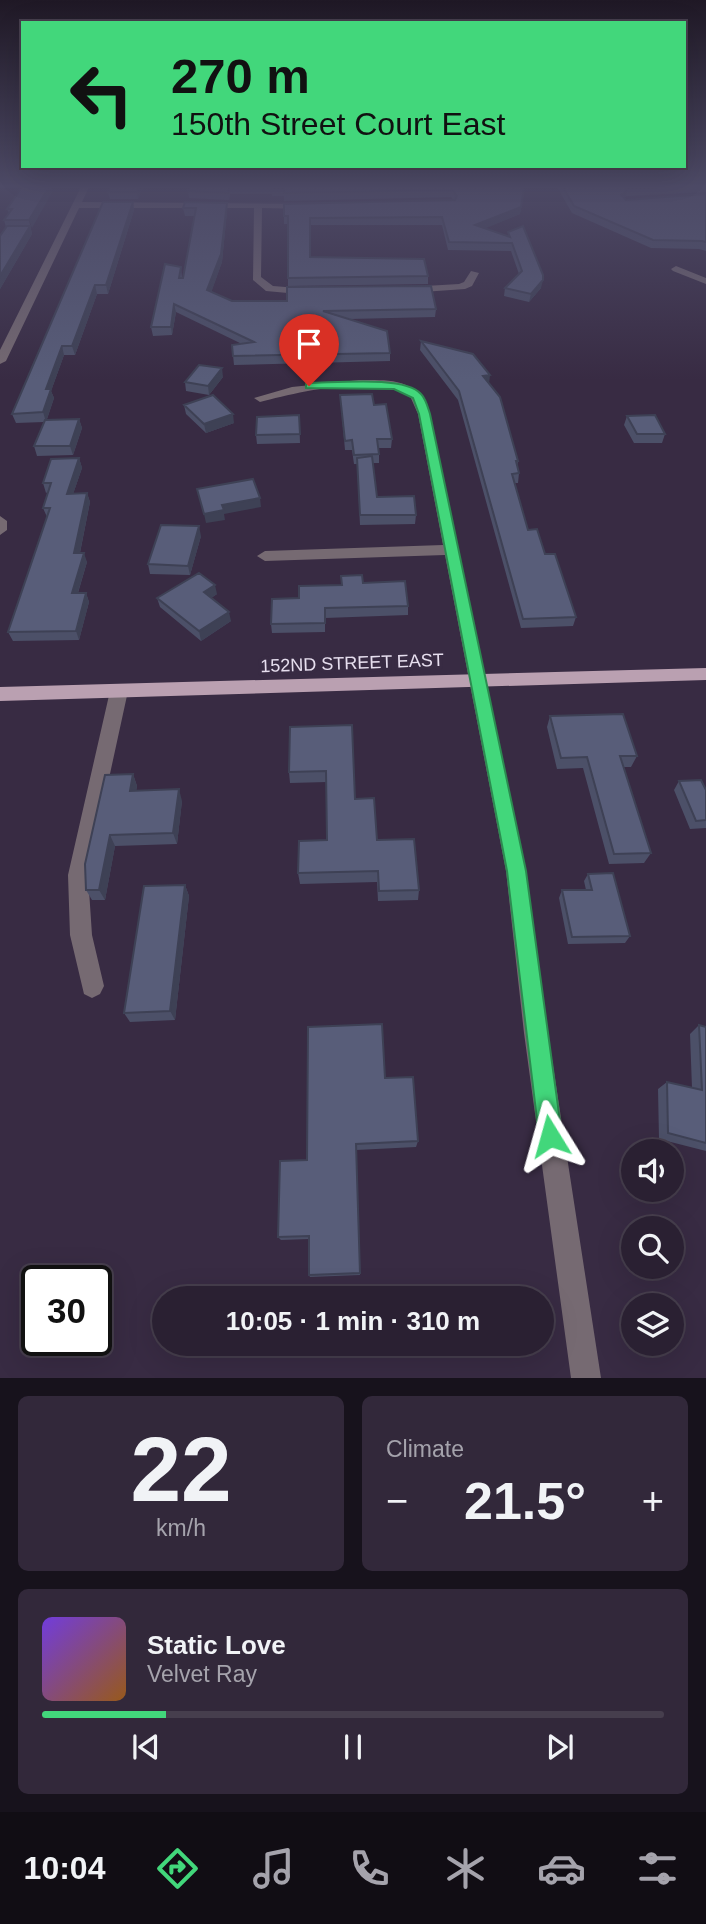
<!DOCTYPE html>
<meta charset="utf-8">
<style>
:root{--surface:#2a2032;--page:#32283a;--text:#f1f3f6;--muted:#a5a3ac;--line:#463e4d;--accent:#42d77b}
body{margin:0;font-family:Helvetica,sans-serif;background:var(--page);color:var(--text);height:100vh;display:flex;flex-direction:column;font-size:26px;white-space:nowrap}
*{box-sizing:border-box;margin:0}
p{font-size:23px;color:var(--muted)}
.icon{flex:none;width:38px;height:38px;fill:none;stroke:currentColor;stroke-width:2;stroke-linecap:round;stroke-linejoin:round}
.map{position:relative;height:1378px;overflow:hidden}
.drawer{display:flex;flex-direction:column;gap:18px;padding:18px;background:#17121c;flex:1}
.drawer>*{flex:none}
.guide{position:absolute;left:21px;top:21px;width:665px;height:147px;border-radius:0px;box-shadow:0 7px 28px #0002,0 0 0 2px var(--line);background:#42d77b;color:#111;overflow:hidden}
.tools{position:absolute;left:621px;top:1139px;display:grid;gap:14px}
.tools a{display:grid;place-items:center;width:63px;height:63px;border-radius:50%;background:var(--surface);box-shadow:0 7px 28px #0002,0 0 0 2px var(--line);font-size:35px}
.speed{position:absolute;left:21px;top:1265px;display:flex;gap:14px;font-size:35px;font-weight:700;text-align:center}
.speed>*{display:grid;place-content:center;width:91px;height:91px;border-radius:50%;background:var(--surface);box-shadow:0 7px 28px #0002,0 0 0 2px var(--line);line-height:1}
.speed .limit{border:4px solid #111;border-radius:10px;background:#fff;color:#111}
.pin{position:absolute;display:grid;place-items:center;width:60px;height:60px;color:#fff;margin:-72px -30px;border-radius:50% 50% 50% 0;rotate:-45deg;box-shadow:0 0 7px #0007}
.pin .icon{rotate:45deg}
.me{position:absolute;width:77px;margin:-38px;rotate:352deg;stroke-linejoin:round;filter:drop-shadow(0 0 5px #0008)}
.turn{display:flex;align-items:center;gap:24px;height:147px;padding:0 35px;font-size:32px}
.turn .icon{width:91px;height:91px;stroke-width:2.5}
.turn b{display:block;font-size:49px;line-height:60px}
.big{font-size:52px;font-weight:700;line-height:1.1}
.drawer .card{flex:1;display:flex;flex-direction:column;justify-content:center;gap:10px;min-width:0;padding:0 24px;border-radius:10px;background:var(--page)}
.drawer .dial{align-items:center;gap:0}
.dial b{font-size:91px;line-height:1}
.song{display:flex;align-items:center;gap:21px}
.cover{width:84px;height:84px;border-radius:10px;background:linear-gradient(135deg,hsl(260 70% 55%),hsl(30 70% 35%))}
.played{height:7px;border-radius:4px;background:linear-gradient(90deg,var(--accent) 20%,var(--line) 20%)}
.keys{display:flex;justify-content:space-around;direction:ltr}
.heat{display:flex;justify-content:space-between;align-items:center;font-size:38px;direction:ltr}
.drawer .tiles{flex:1;display:grid;gap:18px;grid-template-columns:1fr 1fr}
.card:last-child{grid-column:span 2}
.trip{position:absolute;left:152px;top:1286px;width:402px;height:70px;border-radius:35px;background:var(--surface);box-shadow:0 7px 28px #0002,0 0 0 2px var(--line);font-weight:700;line-height:70px;text-align:center}
.tab-bar{display:flex;height:112px;justify-content:space-around;align-items:center;background:#110d14;color:var(--muted)}
.tab-bar .icon{width:49px;height:49px}
.tab-bar .selected{color:var(--accent)}
.tab-bar b{font-size:32px;color:var(--text)}
.map>svg:first-child{display:block}
.lines{fill:none;stroke-linecap:round;stroke-linejoin:round}
.minor{fill:#766a72;fill-rule:evenodd}
.major{fill:#baa0b1;fill-rule:evenodd}
.wall{fill:#4c5068}
.shaded-wall{fill:#3e4155}
.building{fill:#585d79;stroke:#3e4155;stroke-width:2}
.route{fill:#42d77b;stroke:#2b8c50;stroke-width:2}
.labels{text-anchor:middle;dominant-baseline:central;stroke-width:7;stroke-linejoin:round;paint-order:stroke}
.street-label{font-size:18px;fill:#e6deee;stroke:#382b43}
</style>
<div class="map">
<svg width="706" height="1378" viewBox="0 0 706 1378">
<rect width="100%" height="100%" fill="#382b43"/>
<g class="lines">
<path class="minor" d="M 81,187 L 89,187 L 82,202 L 310,204 L 307,209 L 262,208 L 261,277 L 273,286 L 310,289 L 315,292 L 310,295 L 266,291 L 253,280 L 254,208 L 79,208 L 6,361 L 0,364 L 0,350 Z
M 676,266 L 706,278 L 706,284 L 673,271 L 671,269 Z
M 471,271 L 479,273 L 472,286 L 465,289 L 408,293 L 403,290 L 408,287 L 459,284 L 464,282 Z
M 359,380 C 392,380 417,378 430,414 L 526,871 L 548,1033 L 601,1378 L 571,1378 L 524,1033 L 506,871 L 445,555 L 265,561 L 257,556 L 265,551 L 443,545 L 418,414 L 410,396 C 374,374 298,392 260,402 L 254,398 L 292,387 Z
M 0,516 L 7,521 L 7,530 L 0,535 Z
M 119,684 L 125,686 L 128,691 L 88,875 L 92,935 L 104,986 L 100,994 L 92,998 L 84,994 L 70,935 L 68,875 L 110,691 L 113,686 Z"/>
<path class="major" d="M 706,668 L 706,680 L 0,701 L 0,687 Z"/>
</g>
<path class="wall" d="M 22,187 L 32,234 L 0,289 L 0,236 L 6,227 L 4,220 L 9,213 L 7,209 Z
M 110,187 L 143,187 L 138,199 L 110,199 L 108,192 Z
M 189,187 L 525,187 L 520,214 L 484,228 L 508,236 L 508,232 L 541,288 L 529,302 L 504,296 L 505,288 L 519,274 L 511,251 L 448,250 L 442,225 L 310,225 L 310,257 L 428,276 L 428,284 L 288,286 L 288,224 L 284,224 L 284,216 L 453,200 L 451,197 L 284,201 L 284,196 L 272,196 L 272,194 L 230,194 L 229,200 L 189,198 L 188,191 Z
M 557,187 L 706,187 L 706,192 L 626,196 L 624,198 L 626,200 L 706,194 L 706,251 L 699,249 L 651,248 L 572,213 Z
M 133,202 L 134,210 L 108,294 L 97,294 L 75,355 L 64,355 L 51,391 L 54,398 L 47,419 L 79,419 L 82,428 L 73,455 L 37,456 L 34,446 L 44,422 L 16,423 L 12,414 Z
M 227,203 L 227,211 L 222,262 L 211,292 L 232,301 L 436,309 L 435,317 L 349,319 L 390,353 L 390,361 L 234,365 L 232,345 L 242,344 L 176,312 L 172,335 L 153,336 L 151,327 L 181,267 L 182,278 L 183,278 L 195,216 L 185,216 L 183,208 Z
M 421,341 L 489,383 L 518,461 L 517,467 L 519,473 L 518,483 L 514,483 L 528,530 L 545,554 L 576,617 L 573,626 L 521,628 L 458,400 L 420,350 Z
M 223,377 L 209,395 L 186,391 L 185,382 Z
M 340,395 L 374,405 L 392,439 L 391,448 L 379,448 L 379,463 L 373,463 L 377,497 L 416,515 L 415,524 L 360,525 L 357,464 L 354,464 L 352,450 L 345,450 Z
M 184,405 L 234,423 L 206,433 L 186,414 Z
M 299,415 L 300,443 L 257,444 L 256,435 Z
M 627,416 L 665,434 L 662,443 L 634,443 L 624,425 Z
M 79,458 L 82,468 L 73,494 L 87,493 L 90,502 L 80,553 L 87,562 L 78,593 L 86,593 L 89,602 L 79,640 L 13,641 L 8,632 L 47,517 L 43,508 L 48,492 L 46,493 L 43,483 Z
M 201,536 L 190,575 L 150,574 L 148,564 Z
M 363,583 L 408,606 L 408,615 L 325,618 L 325,632 L 272,633 L 271,624 L 299,598 L 342,585 Z
M 217,594 L 211,598 L 231,621 L 201,641 L 160,607 L 157,598 Z
M 550,716 L 637,756 L 631,767 L 623,767 L 651,853 L 644,863 L 609,864 L 583,768 L 557,769 L 547,727 Z
M 290,727 L 355,799 L 377,840 L 419,890 L 418,900 L 378,901 L 377,882 L 300,884 L 298,873 L 327,840 L 327,782 L 290,783 L 289,772 Z
M 133,774 L 137,786 L 136,791 L 182,801 L 177,844 L 115,846 L 105,900 L 92,900 L 86,890 Z
M 679,781 L 706,790 L 706,828 L 690,829 L 674,790 Z
M 588,874 L 630,936 L 625,943 L 568,944 L 559,898 L 562,890 L 586,890 L 584,881 Z
M 185,885 L 189,896 L 175,1020 L 130,1022 L 124,1013 Z
M 699,1025 L 706,1027 L 706,1151 L 659,1139 L 658,1089 L 667,1082 L 692,1088 L 690,1034 Z
M 385,1078 L 418,1141 L 416,1147 L 356,1150 L 360,1275 L 310,1277 L 309,1275 L 309,1239 L 281,1240 L 278,1237 L 307,1160 Z"/>
<path class="shaded-wall" d="M 49,187 L 55,187 L 32,228 L 29,220 Z
M 139,187 L 143,187 L 138,199 L 137,192 Z
M 524,187 L 525,187 L 520,214 L 474,233 L 475,225 Z
M 628,189 L 626,196 L 619,202 L 621,195 Z
M 133,202 L 134,210 L 108,294 L 106,285 Z
M 227,203 L 227,211 L 222,262 L 209,299 L 207,290 Z
M 30,226 L 32,234 L 0,289 L 0,276 Z
M 543,280 L 541,288 L 529,302 L 531,294 Z
M 95,285 L 97,294 L 75,355 L 72,346 Z
M 174,304 L 176,312 L 172,335 L 171,327 Z
M 62,346 L 64,355 L 51,391 L 54,398 L 46,422 L 43,412 L 46,389 Z
M 222,368 L 223,377 L 209,395 L 208,386 Z
M 490,375 L 489,384 L 483,376 Z
M 233,414 L 234,423 L 206,433 L 204,424 Z
M 79,419 L 82,428 L 73,455 L 70,446 Z
M 79,458 L 82,468 L 70,503 L 67,494 Z
M 87,493 L 90,502 L 78,562 L 74,553 Z
M 260,498 L 261,507 L 224,514 L 225,520 L 206,523 L 204,514 L 222,505 Z
M 199,526 L 201,536 L 190,575 L 188,566 Z
M 84,553 L 87,562 L 75,602 L 72,593 Z
M 215,585 L 217,594 L 205,602 L 204,592 Z
M 86,593 L 89,602 L 79,640 L 76,631 Z
M 229,612 L 231,621 L 201,641 L 199,631 Z
M 133,774 L 137,786 L 134,802 L 130,791 Z
M 179,789 L 182,801 L 177,844 L 173,833 Z
M 110,835 L 115,846 L 105,900 L 99,890 Z
M 185,885 L 189,896 L 175,1020 L 170,1011 Z"/>
<path class="building" d="M 22,187 L 49,187 L 29,220 L 4,220 L 12,209 L 7,209 Z
M 110,187 L 139,187 L 137,192 L 108,192 Z
M 189,187 L 229,187 L 228,193 L 188,191 Z
M 272,187 L 524,187 L 521,207 L 475,225 L 510,237 L 508,232 L 523,226 L 543,275 L 543,280 L 531,294 L 505,288 L 522,271 L 512,243 L 449,242 L 442,217 L 310,218 L 310,257 L 424,259 L 428,276 L 288,278 L 288,216 L 284,216 L 284,204 L 455,200 L 457,196 L 452,190 L 284,193 L 284,188 L 272,189 Z
M 563,187 L 661,187 L 628,189 L 621,195 L 626,200 L 706,194 L 706,242 L 702,241 L 653,240 L 574,206 Z
M 103,202 L 133,202 L 106,285 L 95,285 L 72,346 L 62,346 L 46,389 L 51,389 L 43,412 L 12,414 Z
M 185,202 L 227,203 L 221,254 L 207,290 L 232,301 L 287,301 L 287,287 L 431,286 L 436,309 L 323,311 L 387,331 L 390,353 L 233,356 L 232,345 L 254,342 L 174,304 L 171,327 L 151,327 L 165,264 L 181,267 L 179,278 L 183,278 L 196,208 L 183,208 Z
M 7,226 L 30,226 L 0,276 L 0,236 Z
M 421,341 L 473,354 L 490,375 L 483,376 L 500,397 L 518,461 L 516,461 L 519,473 L 512,474 L 528,530 L 537,529 L 545,554 L 555,554 L 576,617 L 523,619 L 459,391 Z
M 199,365 L 222,368 L 208,386 L 185,382 Z
M 372,394 L 374,405 L 386,404 L 392,439 L 377,439 L 379,454 L 354,455 L 352,440 L 345,441 L 340,395 Z
M 213,395 L 233,414 L 204,424 L 184,405 Z
M 299,415 L 300,434 L 256,435 L 257,417 Z
M 655,415 L 665,434 L 637,434 L 627,416 Z
M 79,419 L 70,446 L 34,446 L 45,420 Z
M 372,456 L 377,497 L 414,496 L 416,515 L 360,515 L 357,458 Z
M 79,458 L 67,494 L 87,493 L 74,553 L 84,553 L 72,593 L 86,593 L 76,631 L 8,632 L 50,508 L 43,508 L 51,483 L 43,483 L 51,459 Z
M 253,479 L 260,498 L 222,505 L 224,510 L 204,514 L 197,489 Z
M 161,525 L 199,526 L 188,566 L 148,564 Z
M 199,573 L 215,585 L 204,592 L 229,612 L 199,631 L 157,598 Z
M 362,575 L 363,583 L 405,581 L 408,606 L 325,608 L 325,623 L 271,624 L 272,599 L 299,598 L 299,586 L 342,585 L 341,576 Z
M 623,714 L 637,756 L 620,756 L 651,853 L 614,854 L 587,757 L 561,758 L 550,716 Z
M 352,725 L 355,799 L 374,798 L 377,840 L 414,839 L 419,890 L 379,891 L 378,871 L 298,873 L 299,841 L 327,840 L 326,771 L 289,772 L 290,727 Z
M 133,774 L 130,791 L 179,789 L 173,833 L 110,835 L 99,890 L 86,890 L 85,864 L 105,775 Z
M 701,780 L 706,790 L 706,820 L 696,821 L 679,781 Z
M 613,873 L 630,936 L 572,937 L 562,890 L 592,890 L 588,874 Z
M 185,885 L 170,1011 L 124,1013 L 144,886 Z
M 382,1024 L 385,1078 L 413,1077 L 418,1141 L 356,1144 L 360,1273 L 309,1275 L 309,1236 L 278,1237 L 280,1161 L 307,1160 L 308,1027 Z
M 699,1025 L 706,1027 L 706,1143 L 668,1133 L 667,1082 L 702,1090 Z"/>
<linearGradient id="sky" x2="0" y2="1"><stop stop-color="#1f1825"/><stop offset="0.49" stop-color="#4d4a66"/><stop offset="1" stop-color="#4d4a66" stop-opacity="0"/></linearGradient>
<rect width="706" height="380" fill="url(#sky)"/>
<path class="route" d="M 309,383 C 334,383 405,375 421,394 C 426,399 428,408 430,414 L 526,871 L 562,1136 L 559,1144 L 550,1148 L 542,1144 L 539,1136 L 507,871 L 419,414 L 413,398 L 394,389 L 306,388 L 306,384 Z"/>
<g class="labels">
<g class="street-label">
<text transform="translate(352 663) rotate(-2)">152ND STREET EAST</text>
</g>
</g>
</svg>
<div class="tools">
<a><svg class="icon" aria-label="sound" viewBox="0 0 24 24"><path d="M4 9h4l5-4v14l-5-4H4zM17 9q2 3 0 6"/></svg></a>
<a><svg class="icon" aria-label="search" viewBox="0 0 24 24"><circle cx="10" cy="10" r="6"/><path d="M15 15l6 6"/></svg></a>
<a><svg class="icon" aria-label="layers" viewBox="0 0 24 24"><path d="M12 4l9 5-9 5-9-5zM3 14l9 5 9-5"/></svg></a>
</div>
<div class="speed"><div class="limit">30</div></div>
<div class="pin" style="left:309px;top:386px;background:#d93025"><svg class="icon" aria-label="arrive" viewBox="0 0 24 24"><path d="M6 21V4h12l-3 4 3 4H6"/></svg></div>
<svg class="me" style="left:550px;top:1136px" viewBox="-20 -20 40 40"><path d="M0-17L14 15 0 8-14 15z" fill="#42d77b" stroke="#fff" stroke-width="4"/></svg>
<div class="trip">10:05 · 1 min · 310 m</div>
<div class="guide">
<div class="turn"><svg class="icon" aria-label="left" viewBox="0 0 24 24"><path d="M17 20v-9H6M10 6l-5 5 5 5"/></svg><div><b>270 m</b>150th Street Court East</div></div>
</div>
</div>
<section class="drawer">
<div class="tiles">
<div class="card dial"><b>22</b><p>km/h</p></div>
<div class="card"><p>Climate</p>
<div class="heat"><a>−</a><b class="big">21.5°</b><a>+</a></div>
</div>
<div class="card">
<div class="song"><i class="cover"></i><div><b>Static Love</b><p>Velvet Ray</p></div></div>
<div class="played"></div>
<div class="keys"><svg class="icon" aria-label="previous" viewBox="0 0 24 24"><path d="M18 5L8 12l10 7zM5 5v14"/></svg><svg class="icon" aria-label="pause" viewBox="0 0 24 24"><path d="M8 5v14M16 5v14"/></svg><svg class="icon" aria-label="next" viewBox="0 0 24 24"><path d="M6 5l10 7-10 7zM19 5v14"/></svg></div>
</div>
</div>
</section>
<nav class="tab-bar">
<b>10:04</b>
<svg class="icon selected" aria-label="directions" viewBox="0 0 24 24"><path d="M12 3l9 9-9 9-9-9zM9 14v-3h6M13 9l2 2-2 2"/></svg>
<svg class="icon" aria-label="music" viewBox="0 0 24 24"><path d="M9 18V5l10-2v13"/><circle cx="6" cy="18" r="3"/><circle cx="16" cy="16" r="3"/></svg>
<svg class="icon" aria-label="phone" viewBox="0 0 24 24"><path d="M5 4h4l2 5-3 2q2 4 5 5l2-3 5 2v4C11 20 4 13 5 4z"/></svg>
<svg class="icon" aria-label="climate" viewBox="0 0 24 24"><path d="M12 3v18M4 7l16 10M4 17L20 7"/></svg>
<svg class="icon" aria-label="car" viewBox="0 0 24 24"><path d="M5 17H2v-5l4-1 3-4h7l3 4 3 1v5h-3M9 17h6M6 11h13"/><circle cx="7" cy="17" r="2"/><circle cx="17" cy="17" r="2"/></svg>
<svg class="icon" aria-label="filters" viewBox="0 0 24 24"><path d="M4 7h16M4 17h16"/><circle cx="9" cy="7" r="2"/><circle cx="15" cy="17" r="2"/></svg>
</nav>
